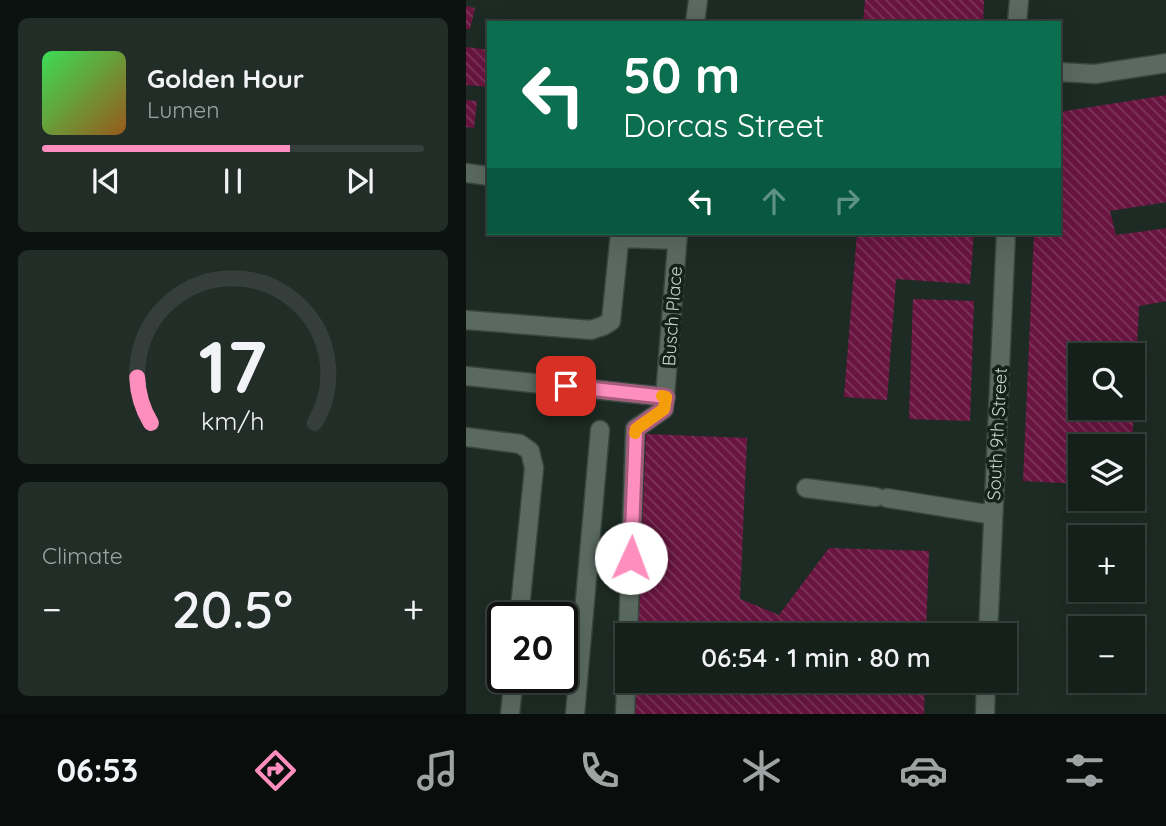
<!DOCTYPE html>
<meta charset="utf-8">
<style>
:root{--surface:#16201b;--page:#232d28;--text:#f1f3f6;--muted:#9ea3a3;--line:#353e3a;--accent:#fe8ebe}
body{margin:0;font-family:Quicksand,sans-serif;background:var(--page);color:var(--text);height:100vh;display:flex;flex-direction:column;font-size:26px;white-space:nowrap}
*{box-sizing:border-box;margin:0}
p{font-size:23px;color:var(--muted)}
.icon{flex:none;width:38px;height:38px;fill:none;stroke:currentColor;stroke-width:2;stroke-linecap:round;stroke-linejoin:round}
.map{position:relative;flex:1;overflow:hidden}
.drawer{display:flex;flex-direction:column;gap:18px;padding:18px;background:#0c120f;width:466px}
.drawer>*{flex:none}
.guide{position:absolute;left:21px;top:21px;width:574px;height:214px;border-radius:0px;box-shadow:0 7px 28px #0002,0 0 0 2px var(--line);background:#0b6e4f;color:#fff;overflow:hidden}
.fabs{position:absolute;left:602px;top:343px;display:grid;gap:14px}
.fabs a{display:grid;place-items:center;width:77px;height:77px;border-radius:0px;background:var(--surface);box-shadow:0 7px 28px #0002,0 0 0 2px var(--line);font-size:35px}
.speed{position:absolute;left:21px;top:602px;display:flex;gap:14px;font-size:35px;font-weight:700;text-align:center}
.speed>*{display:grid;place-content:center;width:91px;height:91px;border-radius:50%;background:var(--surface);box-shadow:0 7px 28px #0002,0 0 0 2px var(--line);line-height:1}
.speed .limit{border:4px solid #111;border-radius:10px;background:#fff;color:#111}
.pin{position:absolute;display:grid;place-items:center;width:60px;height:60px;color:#fff;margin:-30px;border-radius:14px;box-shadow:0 4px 10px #0006}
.me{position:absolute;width:77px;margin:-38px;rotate:2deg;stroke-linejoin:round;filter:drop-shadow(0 0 5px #0008)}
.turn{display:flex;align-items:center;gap:24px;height:147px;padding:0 21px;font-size:32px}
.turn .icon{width:91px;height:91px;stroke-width:2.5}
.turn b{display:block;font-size:49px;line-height:60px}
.lanes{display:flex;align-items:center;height:66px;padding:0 21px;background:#0003;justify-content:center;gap:35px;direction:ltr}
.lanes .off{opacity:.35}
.big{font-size:52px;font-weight:600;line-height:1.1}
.drawer .card{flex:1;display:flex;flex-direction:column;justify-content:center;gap:10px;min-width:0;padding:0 24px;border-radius:10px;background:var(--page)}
.drawer .dial{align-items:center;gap:0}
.dial svg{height:182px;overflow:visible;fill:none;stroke:var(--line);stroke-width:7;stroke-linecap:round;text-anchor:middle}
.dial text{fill:var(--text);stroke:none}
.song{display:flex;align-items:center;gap:21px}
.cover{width:84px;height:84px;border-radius:10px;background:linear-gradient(135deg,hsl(130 70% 55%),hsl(30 70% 35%))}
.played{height:7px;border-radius:4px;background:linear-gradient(90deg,var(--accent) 65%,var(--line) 65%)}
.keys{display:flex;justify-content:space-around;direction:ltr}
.heat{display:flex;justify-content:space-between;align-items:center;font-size:38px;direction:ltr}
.trip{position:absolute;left:149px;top:623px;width:402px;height:70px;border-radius:0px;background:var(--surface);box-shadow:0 7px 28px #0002,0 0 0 2px var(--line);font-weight:600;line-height:70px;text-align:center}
.tabs{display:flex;height:112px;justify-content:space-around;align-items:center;background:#090d0b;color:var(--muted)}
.tabs .icon{width:49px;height:49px}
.tabs .on{color:var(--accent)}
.tabs b{font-size:32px;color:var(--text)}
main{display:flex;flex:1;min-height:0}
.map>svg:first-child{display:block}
.building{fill:url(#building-back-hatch)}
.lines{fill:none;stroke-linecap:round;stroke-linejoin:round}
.minor-casing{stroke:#39463f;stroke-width:21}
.minor{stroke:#5a6a61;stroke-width:18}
.route-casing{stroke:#a55c7c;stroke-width:18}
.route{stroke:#fe8ebe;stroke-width:12}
.slow{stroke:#f59e0b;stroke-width:12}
.labels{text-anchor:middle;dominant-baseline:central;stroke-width:7;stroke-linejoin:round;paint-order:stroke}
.street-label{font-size:18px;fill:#cbd4cf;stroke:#13221a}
</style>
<main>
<section class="drawer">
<div class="card">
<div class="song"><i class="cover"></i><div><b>Golden Hour</b><p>Lumen</p></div></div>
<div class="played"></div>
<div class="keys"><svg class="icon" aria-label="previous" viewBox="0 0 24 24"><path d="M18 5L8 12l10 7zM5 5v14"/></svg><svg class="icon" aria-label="pause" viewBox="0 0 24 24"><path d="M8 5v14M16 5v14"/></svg><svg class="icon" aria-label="next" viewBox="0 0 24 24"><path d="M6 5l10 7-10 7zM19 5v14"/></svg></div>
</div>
<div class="card dial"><svg viewBox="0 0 100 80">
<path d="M14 69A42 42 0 1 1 86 69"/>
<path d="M14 69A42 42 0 0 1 8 49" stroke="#fe8ebe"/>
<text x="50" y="56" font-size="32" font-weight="700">17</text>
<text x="50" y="72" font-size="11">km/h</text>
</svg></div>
<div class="card"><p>Climate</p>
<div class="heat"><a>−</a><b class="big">20.5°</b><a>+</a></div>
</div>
</section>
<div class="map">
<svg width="701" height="714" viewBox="0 0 701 714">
<defs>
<pattern id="building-back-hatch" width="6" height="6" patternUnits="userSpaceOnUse" patternTransform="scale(1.75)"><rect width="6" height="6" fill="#691540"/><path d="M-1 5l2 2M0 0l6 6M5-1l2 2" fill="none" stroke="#7d365b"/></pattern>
</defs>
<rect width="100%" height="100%" fill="#1d2b24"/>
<path class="building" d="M 399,0 L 518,0 L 517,23 L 397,23 Z
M 0,6 L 9,8 L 4,29 L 0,29 Z
M 0,47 L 23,50 L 23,87 L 0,85 Z
M 701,95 L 701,202 L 644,211 L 650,235 L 701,228 L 701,301 L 673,306 L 669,385 L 667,385 L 667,355 L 614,355 L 614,408 L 668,408 L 666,446 L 614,446 L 614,484 L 557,481 L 568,233 L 593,233 L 593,112 Z
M 0,100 L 11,101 L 8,128 L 0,127 Z
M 391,233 L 508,233 L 504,284 L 430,279 L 421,400 L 378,397 Z
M 447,299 L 508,301 L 504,421 L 443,419 Z
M 180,434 L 281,438 L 274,599 L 313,615 L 363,548 L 463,551 L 460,635 L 172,635 Z
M 170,681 L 459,681 L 458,714 L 169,714 Z"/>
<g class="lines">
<g class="minor-casing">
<path id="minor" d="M 229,23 L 232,0
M 551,23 L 553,0
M 593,72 L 629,74 L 701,63
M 0,173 L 23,176
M 154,238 L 211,240
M 0,320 L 125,330 L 137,326 L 145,321 L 154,233
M 0,376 L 200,397
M 0,437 L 54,444 L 64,451 L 68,468 L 53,618
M 340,488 L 410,497
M 421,498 L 527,515
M 162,635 L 169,429 L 198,409 L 212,233
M 522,635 L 540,233
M 44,714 L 48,677
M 109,714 L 134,430
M 159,714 L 161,658
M 519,714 L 520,681"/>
</g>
<use href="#minor" class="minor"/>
</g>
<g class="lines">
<g class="route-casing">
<path id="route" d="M 100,386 L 200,397 L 198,409 L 170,429 L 165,558"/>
</g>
<use href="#route" class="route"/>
<path class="slow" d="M 169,433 L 170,429 L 198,409 L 200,397 L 196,396"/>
</g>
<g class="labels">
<g class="street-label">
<text transform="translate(206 316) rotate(-86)">Busch Place</text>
<text transform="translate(531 434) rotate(-87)">South 9th Street</text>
</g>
</g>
</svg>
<div class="fabs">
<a><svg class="icon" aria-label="search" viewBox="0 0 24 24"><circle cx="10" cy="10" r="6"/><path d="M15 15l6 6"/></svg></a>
<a><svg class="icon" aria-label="layers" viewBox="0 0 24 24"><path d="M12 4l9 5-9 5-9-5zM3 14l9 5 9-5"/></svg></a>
<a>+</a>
<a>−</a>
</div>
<div class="speed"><div class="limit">20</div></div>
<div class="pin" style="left:100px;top:386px;background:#d93025"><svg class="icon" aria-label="arrive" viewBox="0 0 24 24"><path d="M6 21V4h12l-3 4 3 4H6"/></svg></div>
<svg class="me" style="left:165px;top:558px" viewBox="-20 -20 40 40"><circle r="19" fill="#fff"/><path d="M0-13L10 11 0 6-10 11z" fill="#fe8ebe"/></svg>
<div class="trip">06:54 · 1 min · 80 m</div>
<div class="guide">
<div class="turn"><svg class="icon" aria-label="left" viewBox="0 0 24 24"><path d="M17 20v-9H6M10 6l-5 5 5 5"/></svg><div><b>50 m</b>Dorcas Street</div></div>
<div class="lanes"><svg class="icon" aria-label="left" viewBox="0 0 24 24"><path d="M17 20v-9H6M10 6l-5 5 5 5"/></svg><svg class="icon off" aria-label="ahead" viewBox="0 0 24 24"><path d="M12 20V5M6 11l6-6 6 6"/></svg><svg class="icon off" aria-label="right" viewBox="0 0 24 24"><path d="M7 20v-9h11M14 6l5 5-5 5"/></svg></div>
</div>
</div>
</main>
<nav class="tabs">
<b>06:53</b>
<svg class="icon on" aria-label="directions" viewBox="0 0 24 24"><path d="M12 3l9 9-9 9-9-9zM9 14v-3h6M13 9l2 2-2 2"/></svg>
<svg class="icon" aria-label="music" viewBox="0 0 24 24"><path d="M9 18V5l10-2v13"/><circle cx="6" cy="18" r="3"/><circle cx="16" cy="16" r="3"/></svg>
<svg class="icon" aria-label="phone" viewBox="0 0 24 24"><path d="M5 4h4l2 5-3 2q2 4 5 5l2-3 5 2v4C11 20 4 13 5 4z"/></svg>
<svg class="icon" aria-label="climate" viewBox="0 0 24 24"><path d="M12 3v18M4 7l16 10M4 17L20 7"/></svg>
<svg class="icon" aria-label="car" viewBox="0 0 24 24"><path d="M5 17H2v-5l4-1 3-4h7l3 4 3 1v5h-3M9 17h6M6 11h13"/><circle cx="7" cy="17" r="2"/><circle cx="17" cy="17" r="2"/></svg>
<svg class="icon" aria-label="filters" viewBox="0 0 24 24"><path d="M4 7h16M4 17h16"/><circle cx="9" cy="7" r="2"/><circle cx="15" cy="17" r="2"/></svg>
</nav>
